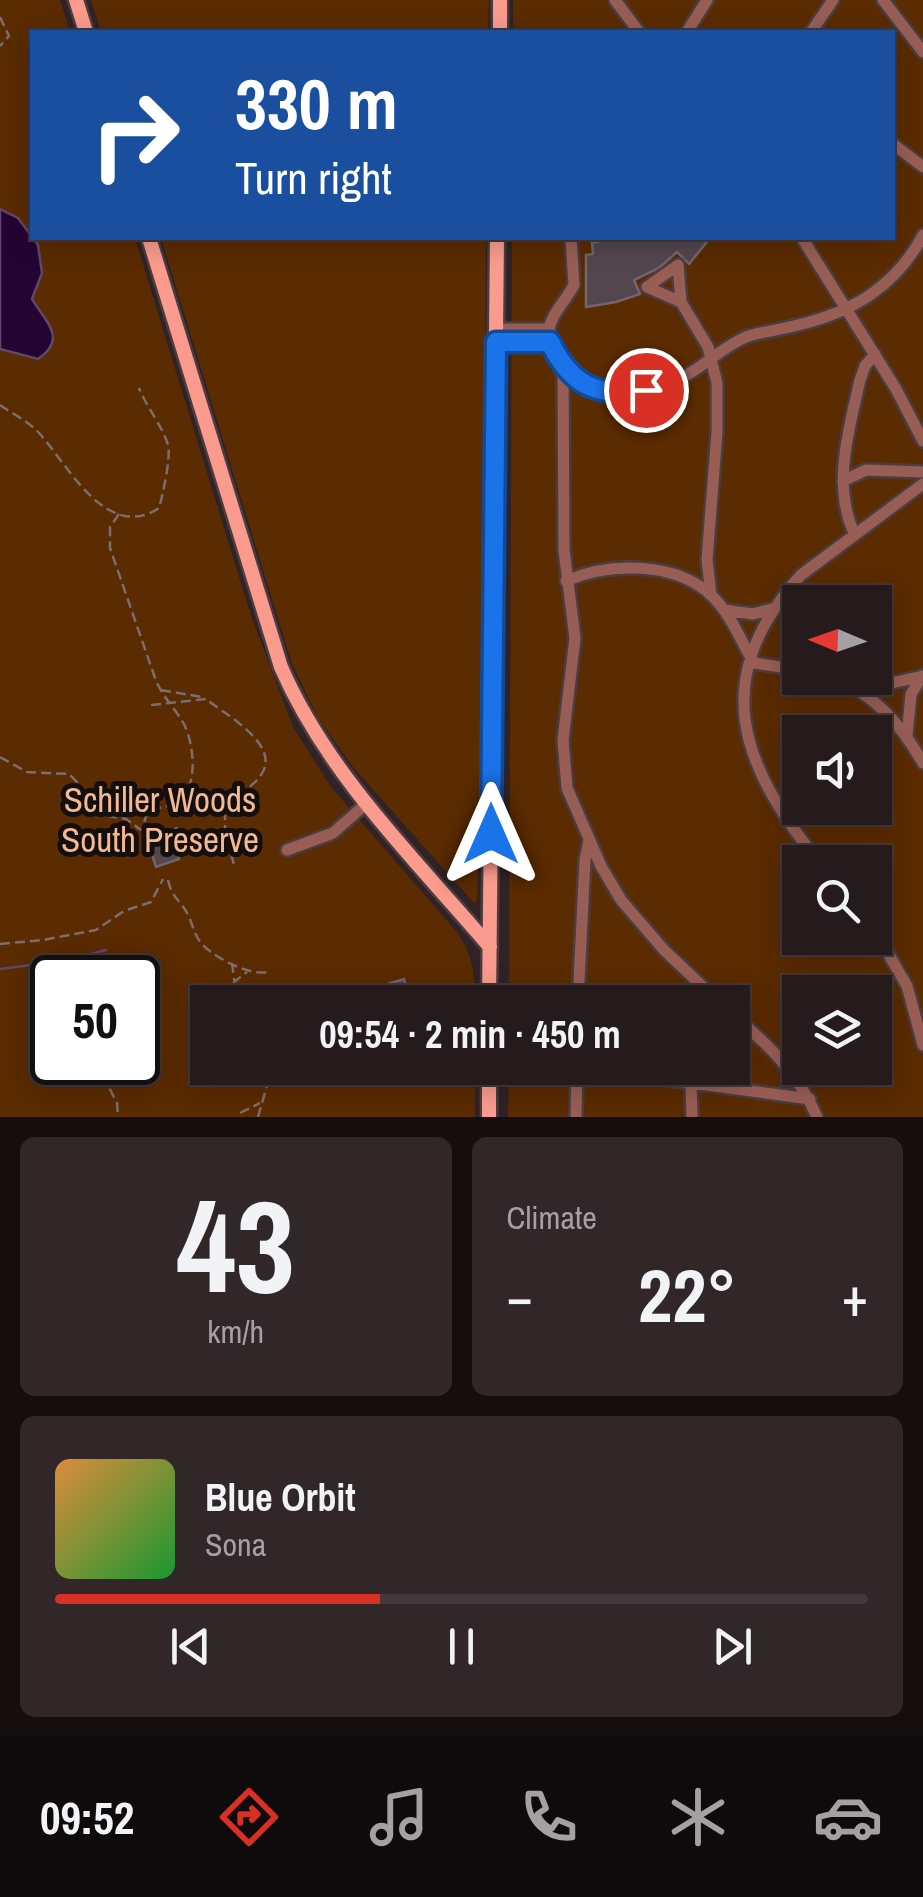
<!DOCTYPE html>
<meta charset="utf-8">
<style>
:root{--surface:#251a1c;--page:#312729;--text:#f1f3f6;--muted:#a3a1a3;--line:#42383b;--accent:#d93025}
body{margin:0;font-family:"Archivo Narrow",sans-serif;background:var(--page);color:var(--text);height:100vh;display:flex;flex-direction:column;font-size:38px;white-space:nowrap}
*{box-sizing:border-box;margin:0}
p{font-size:32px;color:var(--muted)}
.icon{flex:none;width:55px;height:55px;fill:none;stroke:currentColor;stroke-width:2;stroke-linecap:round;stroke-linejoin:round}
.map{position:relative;height:1117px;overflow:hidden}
.details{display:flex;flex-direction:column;gap:20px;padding:20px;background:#140e0f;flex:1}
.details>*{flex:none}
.hud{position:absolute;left:30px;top:30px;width:865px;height:210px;border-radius:0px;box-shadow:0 5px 25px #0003,0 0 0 2px var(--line);background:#1a4fa0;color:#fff;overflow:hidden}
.needle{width:65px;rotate:272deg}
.controls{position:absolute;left:782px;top:585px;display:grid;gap:20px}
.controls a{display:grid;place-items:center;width:110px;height:110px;border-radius:0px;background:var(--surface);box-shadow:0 5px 25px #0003,0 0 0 2px var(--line);font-size:50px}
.speed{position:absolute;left:30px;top:955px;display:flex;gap:20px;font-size:50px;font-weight:700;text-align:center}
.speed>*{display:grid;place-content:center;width:130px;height:130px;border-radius:50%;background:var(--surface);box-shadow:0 5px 25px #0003,0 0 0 2px var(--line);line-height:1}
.speed .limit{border:5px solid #111;border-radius:15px;background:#fff;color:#111}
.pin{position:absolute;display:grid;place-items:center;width:85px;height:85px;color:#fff;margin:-42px;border:5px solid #fff;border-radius:50%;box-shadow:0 2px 10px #0007}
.me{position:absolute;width:110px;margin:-55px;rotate:0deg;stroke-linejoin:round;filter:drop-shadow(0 0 8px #0008)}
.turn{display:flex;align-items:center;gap:35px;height:210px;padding:0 40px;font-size:45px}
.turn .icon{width:130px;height:130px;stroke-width:2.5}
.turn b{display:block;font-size:70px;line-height:85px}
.big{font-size:75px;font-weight:700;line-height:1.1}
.details .card{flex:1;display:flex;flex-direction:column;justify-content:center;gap:15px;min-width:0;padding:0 35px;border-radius:15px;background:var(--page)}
.details .dial{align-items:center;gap:0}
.dial b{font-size:130px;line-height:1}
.song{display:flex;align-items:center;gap:30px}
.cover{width:120px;height:120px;border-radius:15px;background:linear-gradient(135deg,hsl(30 70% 55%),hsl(130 70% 35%))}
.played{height:10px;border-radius:5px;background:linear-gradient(90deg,var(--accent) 40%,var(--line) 40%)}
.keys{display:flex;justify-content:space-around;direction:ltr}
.heat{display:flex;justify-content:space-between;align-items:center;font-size:55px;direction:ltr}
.details .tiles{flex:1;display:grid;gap:20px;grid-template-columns:1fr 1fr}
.card:last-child{grid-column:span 2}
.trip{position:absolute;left:190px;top:985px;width:560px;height:100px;border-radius:0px;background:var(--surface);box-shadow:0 5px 25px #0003,0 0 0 2px var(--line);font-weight:700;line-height:100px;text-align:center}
.dock{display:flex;height:160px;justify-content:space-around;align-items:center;background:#0f0a0b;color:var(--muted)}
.dock .icon{width:70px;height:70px}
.dock .selected{color:var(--accent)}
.dock b{font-size:45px;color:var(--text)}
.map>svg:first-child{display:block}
.green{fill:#5b2b01;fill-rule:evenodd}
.water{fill:#240433;stroke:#604668;stroke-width:2.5}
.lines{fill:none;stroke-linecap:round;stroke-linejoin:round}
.stream{stroke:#604668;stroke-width:2.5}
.building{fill:#53464f;stroke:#73646e;stroke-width:2.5}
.minor-casing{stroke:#4b3d3f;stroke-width:16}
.major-casing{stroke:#4b3d3f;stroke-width:19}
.path{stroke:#7b6d70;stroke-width:2.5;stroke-dasharray:10 5;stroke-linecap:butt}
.minor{stroke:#985e55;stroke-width:11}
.major{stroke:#fb9b8e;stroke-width:14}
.route-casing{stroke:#114b97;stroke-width:25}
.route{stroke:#1a73e8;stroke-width:18}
.labels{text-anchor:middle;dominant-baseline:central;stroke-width:10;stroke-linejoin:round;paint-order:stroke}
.park-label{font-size:35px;fill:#f4b993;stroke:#140e0f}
</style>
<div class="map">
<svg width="923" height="1117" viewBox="0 0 923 1117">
<rect width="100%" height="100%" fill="#312225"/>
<path class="green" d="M 0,0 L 60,0 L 70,32 L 32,32 L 32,238 L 135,238 L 251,616 L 293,727 L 331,787 L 456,931 C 473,955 475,973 475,1002 L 208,1002 L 208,1068 L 475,1068 L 475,1117 L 0,1117 ZM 52,978 L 138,978 L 138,1062 L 52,1062 Z
M 91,0 L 489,0 L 488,32 L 101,32 Z
M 513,0 L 923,0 L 923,1117 L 508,1117 L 509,1068 L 732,1068 L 732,1002 L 509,1002 L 512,238 L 892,238 L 892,32 L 513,32 ZM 800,602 L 875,602 L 875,678 L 800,678 ZM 800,732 L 875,732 L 875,808 L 800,808 ZM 800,862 L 875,862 L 875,938 L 800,938 ZM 800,992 L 875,992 L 875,1068 L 800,1068 Z
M 161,238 L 486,238 C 485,459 485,680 477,901 L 474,903 L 353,767 L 318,718 L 292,664 Z"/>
<path class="water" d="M 0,209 L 18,218 L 38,245 L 42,273 L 32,299 C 44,320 69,338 38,359 L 0,349 Z"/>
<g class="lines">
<path class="stream" d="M 0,969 L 69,960 L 106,950"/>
</g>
<path class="building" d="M 597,238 L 710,238 L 689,264 L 677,252 L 659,268 L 634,280 L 640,294 L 616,302 L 586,307 L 586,255 L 593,254 L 592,243 L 598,242 Z
M 171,834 L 179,859 L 156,867 L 148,842 Z
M 404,979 L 411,1002 L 393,1002 L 387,984 Z"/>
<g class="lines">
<g class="minor-casing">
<path id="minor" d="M 615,0 L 639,32
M 883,0 L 923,52
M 687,32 L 707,0
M 811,32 L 833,0
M 892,143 L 923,167
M 571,238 L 574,285 C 556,317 534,326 563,365 C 590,401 644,397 681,378 C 704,367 722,347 746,337 C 763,331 781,330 798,325 C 853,312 896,286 923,235
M 802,238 L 896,389 L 923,441
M 681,302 L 647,287 L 678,265 L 681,302 L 708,347 L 717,383 L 717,432 L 707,560 L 711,595
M 496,329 L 548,329
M 496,342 L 550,342
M 563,366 L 564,550 L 575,638 L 563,740 L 567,788 L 601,866 L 621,900 L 664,950 L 719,1002
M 843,481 L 866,470 L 923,472
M 854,533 C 832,485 849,429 860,380 L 865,366 L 875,354
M 566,581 C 609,562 677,561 713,597 C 732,616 740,640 754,663 L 800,670
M 724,610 L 753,614 L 775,608
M 833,678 C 875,694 901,725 923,763
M 859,690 L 923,676
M 907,736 L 911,694 L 922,676
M 287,850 L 333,833 L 367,803
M 819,862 C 739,763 708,678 801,575 L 923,484
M 875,931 L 907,986 L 923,1045
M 578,1002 L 585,860 L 589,840
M 732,1014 C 769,1045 798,1073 817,1117
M 581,1068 L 810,1099
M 691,1085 L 692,1117
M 576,1117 L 577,1068"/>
</g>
<g class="major-casing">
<path id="major" d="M 76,0 L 86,32
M 500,32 L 500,0
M 149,238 L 281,667 C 328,775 415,859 490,947
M 489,1002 L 497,238
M 489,1117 L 489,1068"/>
</g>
<path class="path" d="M 0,17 L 9,36 L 0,46
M 0,405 C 13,414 28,421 39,433 C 67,463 106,543 159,508 C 163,494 171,458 168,445 C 162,425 147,408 139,388
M 119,514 L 110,527 L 110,548 L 155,678 C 162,697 176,709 185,726 C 194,746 199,789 177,802 C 168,808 156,807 147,812 L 142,831
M 161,690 L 202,697
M 151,705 L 206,699 C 226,715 282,745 261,775 C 252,788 236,795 225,807 L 225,831 L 234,865
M 0,757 L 27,772 L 69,774 L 81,786 L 91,813 L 126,819 L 141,830
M 144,839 L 178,828
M 168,880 C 172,899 181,900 188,915 C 193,925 194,935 202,944 C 215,958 249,976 268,972
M 0,944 L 43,940 L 96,930 L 124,911 L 151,902 L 163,879
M 232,963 L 237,1002
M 219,987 L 229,986 L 247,972
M 96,1062 L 117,1103 L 118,1117
M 225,1068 L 228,1081
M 240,1113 L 260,1103
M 258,1117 L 272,1068"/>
<use href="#minor" class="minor"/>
<use href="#major" class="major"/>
</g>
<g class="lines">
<g class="route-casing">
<path id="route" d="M 491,834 L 496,342 L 550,342 C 571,386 598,398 646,390"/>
</g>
<use href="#route" class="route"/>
</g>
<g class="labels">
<g class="park-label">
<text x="160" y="799">Schiller Woods<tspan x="160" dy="40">South Preserve</tspan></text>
</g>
</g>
</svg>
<div class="controls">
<a><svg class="needle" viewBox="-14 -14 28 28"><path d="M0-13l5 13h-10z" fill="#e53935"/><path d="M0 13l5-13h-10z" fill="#a3a1a3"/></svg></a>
<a><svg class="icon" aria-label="sound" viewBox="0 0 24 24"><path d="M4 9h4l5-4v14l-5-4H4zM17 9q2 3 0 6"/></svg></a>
<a><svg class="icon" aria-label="search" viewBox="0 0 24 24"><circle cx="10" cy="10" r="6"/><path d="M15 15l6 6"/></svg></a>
<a><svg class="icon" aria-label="layers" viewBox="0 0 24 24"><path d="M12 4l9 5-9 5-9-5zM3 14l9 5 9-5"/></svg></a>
</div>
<div class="speed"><div class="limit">50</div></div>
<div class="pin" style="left:646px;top:390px;background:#d93025"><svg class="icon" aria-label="arrive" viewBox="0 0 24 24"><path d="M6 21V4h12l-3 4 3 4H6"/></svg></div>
<svg class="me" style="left:491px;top:834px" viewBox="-20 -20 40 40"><path d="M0-17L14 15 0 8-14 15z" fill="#1a73e8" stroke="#fff" stroke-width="4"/></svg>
<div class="trip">09:54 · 2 min · 450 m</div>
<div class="hud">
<div class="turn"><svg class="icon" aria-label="right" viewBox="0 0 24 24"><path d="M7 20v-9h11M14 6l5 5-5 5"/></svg><div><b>330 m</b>Turn right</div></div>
</div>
</div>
<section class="details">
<div class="tiles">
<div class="card dial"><b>43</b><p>km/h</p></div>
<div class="card"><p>Climate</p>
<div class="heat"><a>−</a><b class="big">22°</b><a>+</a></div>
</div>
<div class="card">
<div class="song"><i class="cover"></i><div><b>Blue Orbit</b><p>Sona</p></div></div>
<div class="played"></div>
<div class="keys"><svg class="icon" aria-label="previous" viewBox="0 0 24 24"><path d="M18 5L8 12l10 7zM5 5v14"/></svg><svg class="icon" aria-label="pause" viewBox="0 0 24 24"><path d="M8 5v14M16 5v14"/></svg><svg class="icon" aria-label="next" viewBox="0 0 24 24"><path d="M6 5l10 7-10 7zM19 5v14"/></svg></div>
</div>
</div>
</section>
<nav class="dock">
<b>09:52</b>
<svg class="icon selected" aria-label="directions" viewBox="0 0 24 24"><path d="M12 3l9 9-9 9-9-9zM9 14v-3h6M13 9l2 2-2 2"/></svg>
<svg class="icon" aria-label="music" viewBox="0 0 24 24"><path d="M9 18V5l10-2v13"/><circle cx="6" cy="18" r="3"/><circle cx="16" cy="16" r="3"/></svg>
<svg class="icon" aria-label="phone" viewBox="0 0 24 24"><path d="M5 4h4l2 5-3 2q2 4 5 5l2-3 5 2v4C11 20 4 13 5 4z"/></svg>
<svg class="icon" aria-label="climate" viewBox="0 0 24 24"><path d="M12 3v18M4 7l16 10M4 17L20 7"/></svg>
<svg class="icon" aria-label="car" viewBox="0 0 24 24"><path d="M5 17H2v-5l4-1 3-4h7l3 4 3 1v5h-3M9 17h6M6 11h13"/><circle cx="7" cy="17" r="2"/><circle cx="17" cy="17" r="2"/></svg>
</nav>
